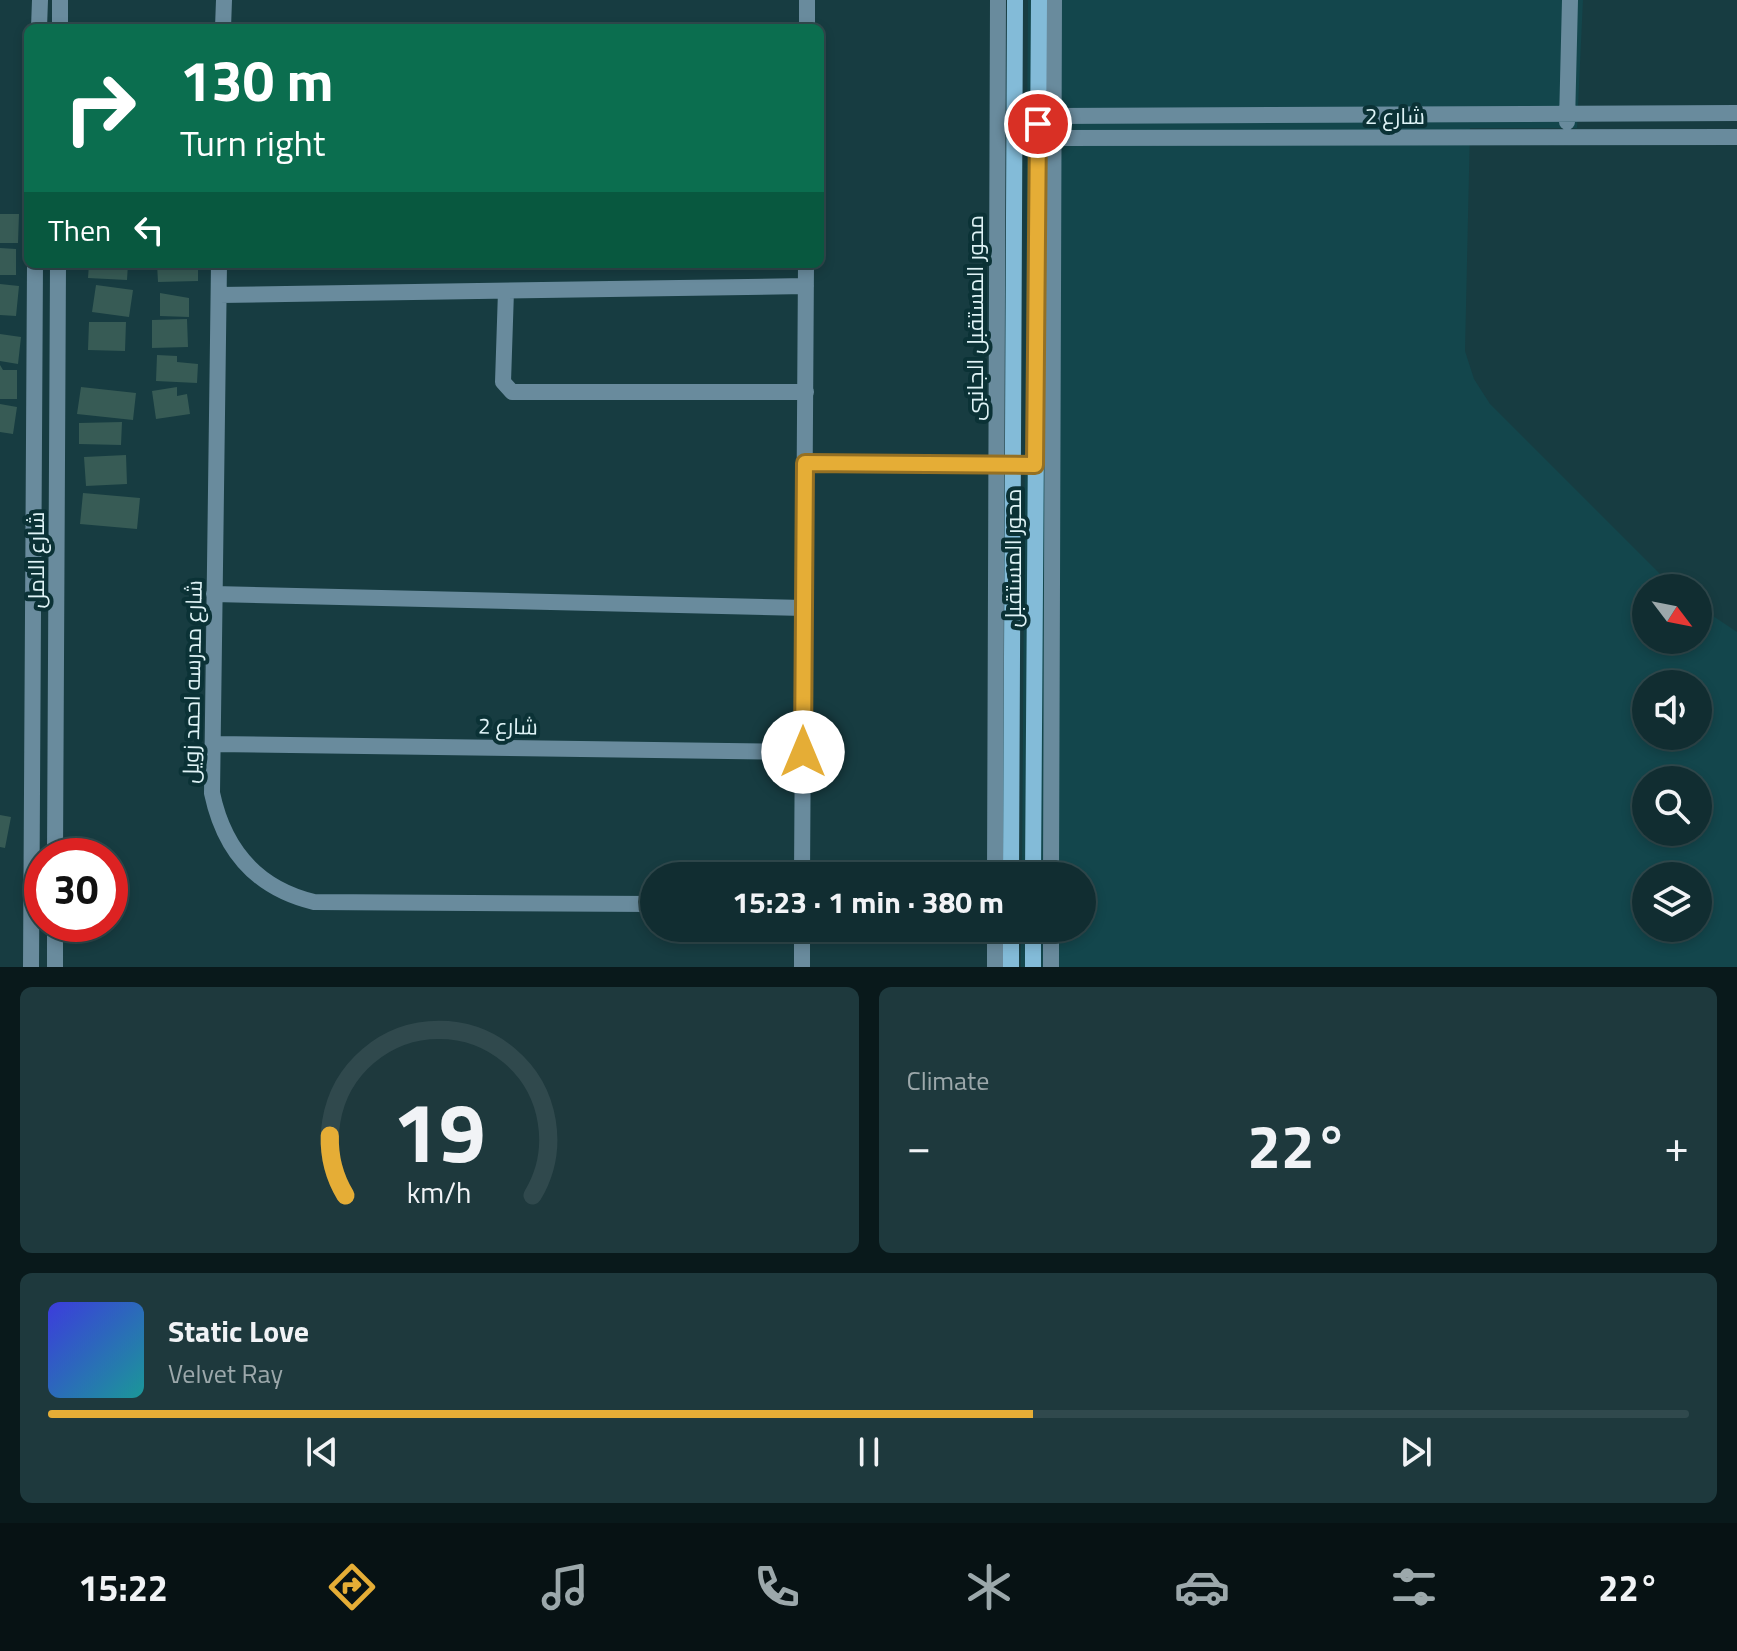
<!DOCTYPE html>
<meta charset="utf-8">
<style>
:root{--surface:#112d31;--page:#1e393d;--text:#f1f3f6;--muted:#9ca8ab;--line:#30494d;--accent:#e5ad36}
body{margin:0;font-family:"Titillium Web",Cairo,sans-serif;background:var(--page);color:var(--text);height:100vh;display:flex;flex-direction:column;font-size:30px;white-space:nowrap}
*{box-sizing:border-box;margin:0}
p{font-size:26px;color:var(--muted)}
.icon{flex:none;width:44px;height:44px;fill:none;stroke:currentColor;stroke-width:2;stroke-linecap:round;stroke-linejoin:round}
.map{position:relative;height:967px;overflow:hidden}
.drawer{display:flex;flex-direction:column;gap:20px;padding:20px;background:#09191b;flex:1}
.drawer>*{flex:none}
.banner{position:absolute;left:24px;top:24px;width:800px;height:244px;border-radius:12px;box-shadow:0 4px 12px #0003,0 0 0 2px var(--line);background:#0b6e4f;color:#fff;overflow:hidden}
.needle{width:52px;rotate:122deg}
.fabs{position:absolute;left:1632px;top:574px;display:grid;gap:16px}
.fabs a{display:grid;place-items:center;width:80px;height:80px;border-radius:50%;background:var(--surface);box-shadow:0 4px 12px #0003,0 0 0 2px var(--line);font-size:40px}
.speed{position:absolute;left:24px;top:838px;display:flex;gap:16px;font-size:40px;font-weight:700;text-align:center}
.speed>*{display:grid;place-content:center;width:104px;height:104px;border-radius:50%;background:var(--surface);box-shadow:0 4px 12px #0003,0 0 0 2px var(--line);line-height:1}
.speed .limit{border:12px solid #d22;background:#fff;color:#111}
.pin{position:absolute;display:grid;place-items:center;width:68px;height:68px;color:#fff;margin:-34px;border:4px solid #fff;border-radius:50%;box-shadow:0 2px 8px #0007}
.me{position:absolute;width:88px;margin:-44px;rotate:0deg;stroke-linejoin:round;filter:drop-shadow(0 0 6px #0008)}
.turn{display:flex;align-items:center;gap:28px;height:168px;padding:0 24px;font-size:36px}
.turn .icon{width:104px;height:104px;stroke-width:2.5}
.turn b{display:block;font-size:56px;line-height:68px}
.then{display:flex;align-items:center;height:76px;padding:0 24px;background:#0003;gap:16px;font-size:30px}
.big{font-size:60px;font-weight:700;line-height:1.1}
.drawer .tile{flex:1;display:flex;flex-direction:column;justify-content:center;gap:12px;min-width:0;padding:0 28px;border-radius:12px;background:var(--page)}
.drawer .dial{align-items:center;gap:0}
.dial svg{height:208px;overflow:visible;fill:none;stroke:var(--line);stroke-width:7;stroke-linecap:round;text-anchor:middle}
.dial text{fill:var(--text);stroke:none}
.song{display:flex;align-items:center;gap:24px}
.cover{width:96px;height:96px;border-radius:12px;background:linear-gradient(135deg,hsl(240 70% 55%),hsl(180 70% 35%))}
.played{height:8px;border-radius:4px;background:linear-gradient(90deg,var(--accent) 60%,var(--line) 60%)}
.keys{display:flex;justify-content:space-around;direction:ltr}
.heat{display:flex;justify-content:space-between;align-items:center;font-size:44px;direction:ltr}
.drawer .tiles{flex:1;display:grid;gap:20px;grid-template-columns:1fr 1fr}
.tile:last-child{grid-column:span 2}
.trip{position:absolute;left:640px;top:862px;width:456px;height:80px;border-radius:40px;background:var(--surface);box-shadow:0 4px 12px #0003,0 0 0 2px var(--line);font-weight:700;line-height:80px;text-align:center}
.dock{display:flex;height:128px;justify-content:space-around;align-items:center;background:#071214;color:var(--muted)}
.dock .icon{width:56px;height:56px}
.dock .selected{color:var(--accent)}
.dock b{font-size:36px;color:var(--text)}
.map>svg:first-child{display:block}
.built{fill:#13464c;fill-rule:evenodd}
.building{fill:#375b55}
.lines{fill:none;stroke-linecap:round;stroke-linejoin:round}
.street{stroke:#698b9d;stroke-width:16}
.secondary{stroke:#83bbd8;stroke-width:16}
.route-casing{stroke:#957023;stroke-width:20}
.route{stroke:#e5ad36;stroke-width:14}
.labels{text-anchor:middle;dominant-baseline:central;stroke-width:8;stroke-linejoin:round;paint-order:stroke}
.street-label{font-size:22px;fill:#dff3f6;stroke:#0b3236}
</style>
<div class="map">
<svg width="1737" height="967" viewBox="0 0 1737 967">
<rect width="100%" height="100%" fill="#173c41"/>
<path class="built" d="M 1028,0 L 1583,0 L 1577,128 L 1470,128 L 1465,351 L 1474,379 L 1490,404 L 1674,588 L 1646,588 L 1646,640 L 1698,640 L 1698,606 L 1737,632 L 1737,967 L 1021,967 L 1021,928 L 1082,928 L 1082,876 L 1022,876 ZM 1646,684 L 1698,684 L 1698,736 L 1646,736 ZM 1646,780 L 1698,780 L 1698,832 L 1646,832 ZM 1646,876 L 1698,876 L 1698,928 L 1646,928 Z"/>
<path class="building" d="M 0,214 L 19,214 L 18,243 L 0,243 Z
M 0,248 L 16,249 L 16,275 L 0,275 Z
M 89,264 L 128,264 L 127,280 L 88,278 Z
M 157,264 L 198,264 L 198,281 L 158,282 Z
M 0,284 L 19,286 L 16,316 L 0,315 Z
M 96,285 L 133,290 L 129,317 L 92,312 Z
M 160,293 L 189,298 L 189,317 L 160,316 Z
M 187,319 L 188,347 L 152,348 L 152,320 Z
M 89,322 L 126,322 L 125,351 L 88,350 Z
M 0,334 L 21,337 L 18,364 L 0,361 Z
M 157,355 L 177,356 L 177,362 L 198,364 L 197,383 L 156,381 Z
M 0,365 L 3,370 L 17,370 L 17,399 L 0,399 Z
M 81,387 L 136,393 L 133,420 L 77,414 Z
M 177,387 L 177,396 L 187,394 L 190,414 L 156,419 L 152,391 Z
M 0,404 L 17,407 L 13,434 L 0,432 Z
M 122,422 L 121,445 L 79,444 L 79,423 Z
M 126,455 L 127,484 L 86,486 L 84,457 Z
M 83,493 L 140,498 L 137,529 L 80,524 Z
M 0,815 L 11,817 L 5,848 L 0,847 Z"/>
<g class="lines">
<path class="street" d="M 807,0 L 807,28
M 39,28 L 40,0
M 60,28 L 60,0
M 223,28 L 224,0
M 1053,116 L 1737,113
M 1567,122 L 1570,0
M 1052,138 L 1737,137
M 219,264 L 212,793 C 224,850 256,888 314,902 L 654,904
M 506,291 L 503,382 L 512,392 L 806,392
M 219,295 L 806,286
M 805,463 L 1035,465
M 214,594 L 804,608
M 213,744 L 803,752
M 55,856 L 58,264
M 802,876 L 806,264
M 995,876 L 998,0
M 1051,876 L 1054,0
M 31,967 L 35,264
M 55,967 L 55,924
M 802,967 L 802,928
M 995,967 L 995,928
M 1051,967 L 1051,928"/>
<path class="secondary" d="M 1011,876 L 1015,0
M 1033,876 L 1039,0
M 1011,967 L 1011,928
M 1033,967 L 1033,928"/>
</g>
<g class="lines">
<g class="route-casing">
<path id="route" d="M 803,752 L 805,463 L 1035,465 L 1038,124"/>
</g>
<use href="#route" class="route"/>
</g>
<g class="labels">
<g class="street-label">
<text x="1395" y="116">شارع 2</text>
<text transform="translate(975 318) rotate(-90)">محور المستقبل الجانبى</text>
<text transform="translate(1013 558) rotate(-90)">محور المستقبل</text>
<text transform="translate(36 560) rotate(-90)">شارع الامل</text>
<text transform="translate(192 682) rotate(-89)">شارع مدرسه احمد زويل</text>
<text transform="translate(508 726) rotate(1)">شارع 2</text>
</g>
</g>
</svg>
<div class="fabs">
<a><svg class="needle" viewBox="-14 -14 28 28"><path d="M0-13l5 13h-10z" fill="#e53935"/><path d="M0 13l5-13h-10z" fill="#9ca8ab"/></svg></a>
<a><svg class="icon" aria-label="sound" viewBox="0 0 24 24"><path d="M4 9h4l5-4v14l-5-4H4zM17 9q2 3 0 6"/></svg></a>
<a><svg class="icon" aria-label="search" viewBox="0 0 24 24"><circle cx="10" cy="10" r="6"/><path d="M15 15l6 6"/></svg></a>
<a><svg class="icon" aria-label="layers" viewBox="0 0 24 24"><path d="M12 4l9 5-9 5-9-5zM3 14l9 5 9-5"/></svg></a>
</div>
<div class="speed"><div class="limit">30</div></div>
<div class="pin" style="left:1038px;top:124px;background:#d93025"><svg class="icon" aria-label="arrive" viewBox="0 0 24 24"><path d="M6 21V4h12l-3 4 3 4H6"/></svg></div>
<svg class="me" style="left:803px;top:752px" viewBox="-20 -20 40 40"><circle r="19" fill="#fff"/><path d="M0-13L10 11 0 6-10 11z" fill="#e5ad36"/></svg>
<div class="trip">15:23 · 1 min · 380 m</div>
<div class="banner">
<div class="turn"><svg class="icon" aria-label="right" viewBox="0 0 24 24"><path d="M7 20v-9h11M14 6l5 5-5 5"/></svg><div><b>130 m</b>Turn right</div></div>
<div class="then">Then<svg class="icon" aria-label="left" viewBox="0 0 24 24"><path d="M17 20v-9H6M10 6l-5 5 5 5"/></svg></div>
</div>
</div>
<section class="drawer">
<div class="tiles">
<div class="tile dial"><svg viewBox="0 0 100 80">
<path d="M14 69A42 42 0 1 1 86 69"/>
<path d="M14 69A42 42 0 0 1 8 46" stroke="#e5ad36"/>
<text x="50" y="56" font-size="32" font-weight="700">19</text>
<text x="50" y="72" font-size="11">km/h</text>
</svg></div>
<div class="tile"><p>Climate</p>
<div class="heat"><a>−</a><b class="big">22°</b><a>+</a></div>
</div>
<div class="tile">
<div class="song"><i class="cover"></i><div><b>Static Love</b><p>Velvet Ray</p></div></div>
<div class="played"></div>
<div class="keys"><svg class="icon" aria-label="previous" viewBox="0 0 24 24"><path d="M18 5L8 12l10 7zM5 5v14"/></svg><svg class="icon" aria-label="pause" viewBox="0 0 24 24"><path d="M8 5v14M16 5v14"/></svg><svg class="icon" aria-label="next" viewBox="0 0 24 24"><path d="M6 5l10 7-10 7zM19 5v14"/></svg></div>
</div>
</div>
</section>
<nav class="dock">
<b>15:22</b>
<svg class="icon selected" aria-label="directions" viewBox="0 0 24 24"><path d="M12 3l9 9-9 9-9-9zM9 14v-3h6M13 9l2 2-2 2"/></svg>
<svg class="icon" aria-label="music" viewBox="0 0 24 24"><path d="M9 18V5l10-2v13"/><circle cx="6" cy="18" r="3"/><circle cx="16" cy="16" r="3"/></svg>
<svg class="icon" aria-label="phone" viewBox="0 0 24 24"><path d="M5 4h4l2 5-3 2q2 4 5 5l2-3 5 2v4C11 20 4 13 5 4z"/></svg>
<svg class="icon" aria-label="climate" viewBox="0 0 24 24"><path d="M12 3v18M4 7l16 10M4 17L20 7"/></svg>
<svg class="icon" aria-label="car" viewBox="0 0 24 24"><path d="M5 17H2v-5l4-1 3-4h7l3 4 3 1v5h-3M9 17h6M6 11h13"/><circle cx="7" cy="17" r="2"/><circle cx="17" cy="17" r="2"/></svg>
<svg class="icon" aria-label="filters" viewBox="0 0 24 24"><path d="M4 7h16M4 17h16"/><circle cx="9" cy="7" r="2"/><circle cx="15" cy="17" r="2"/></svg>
<b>22°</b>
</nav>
